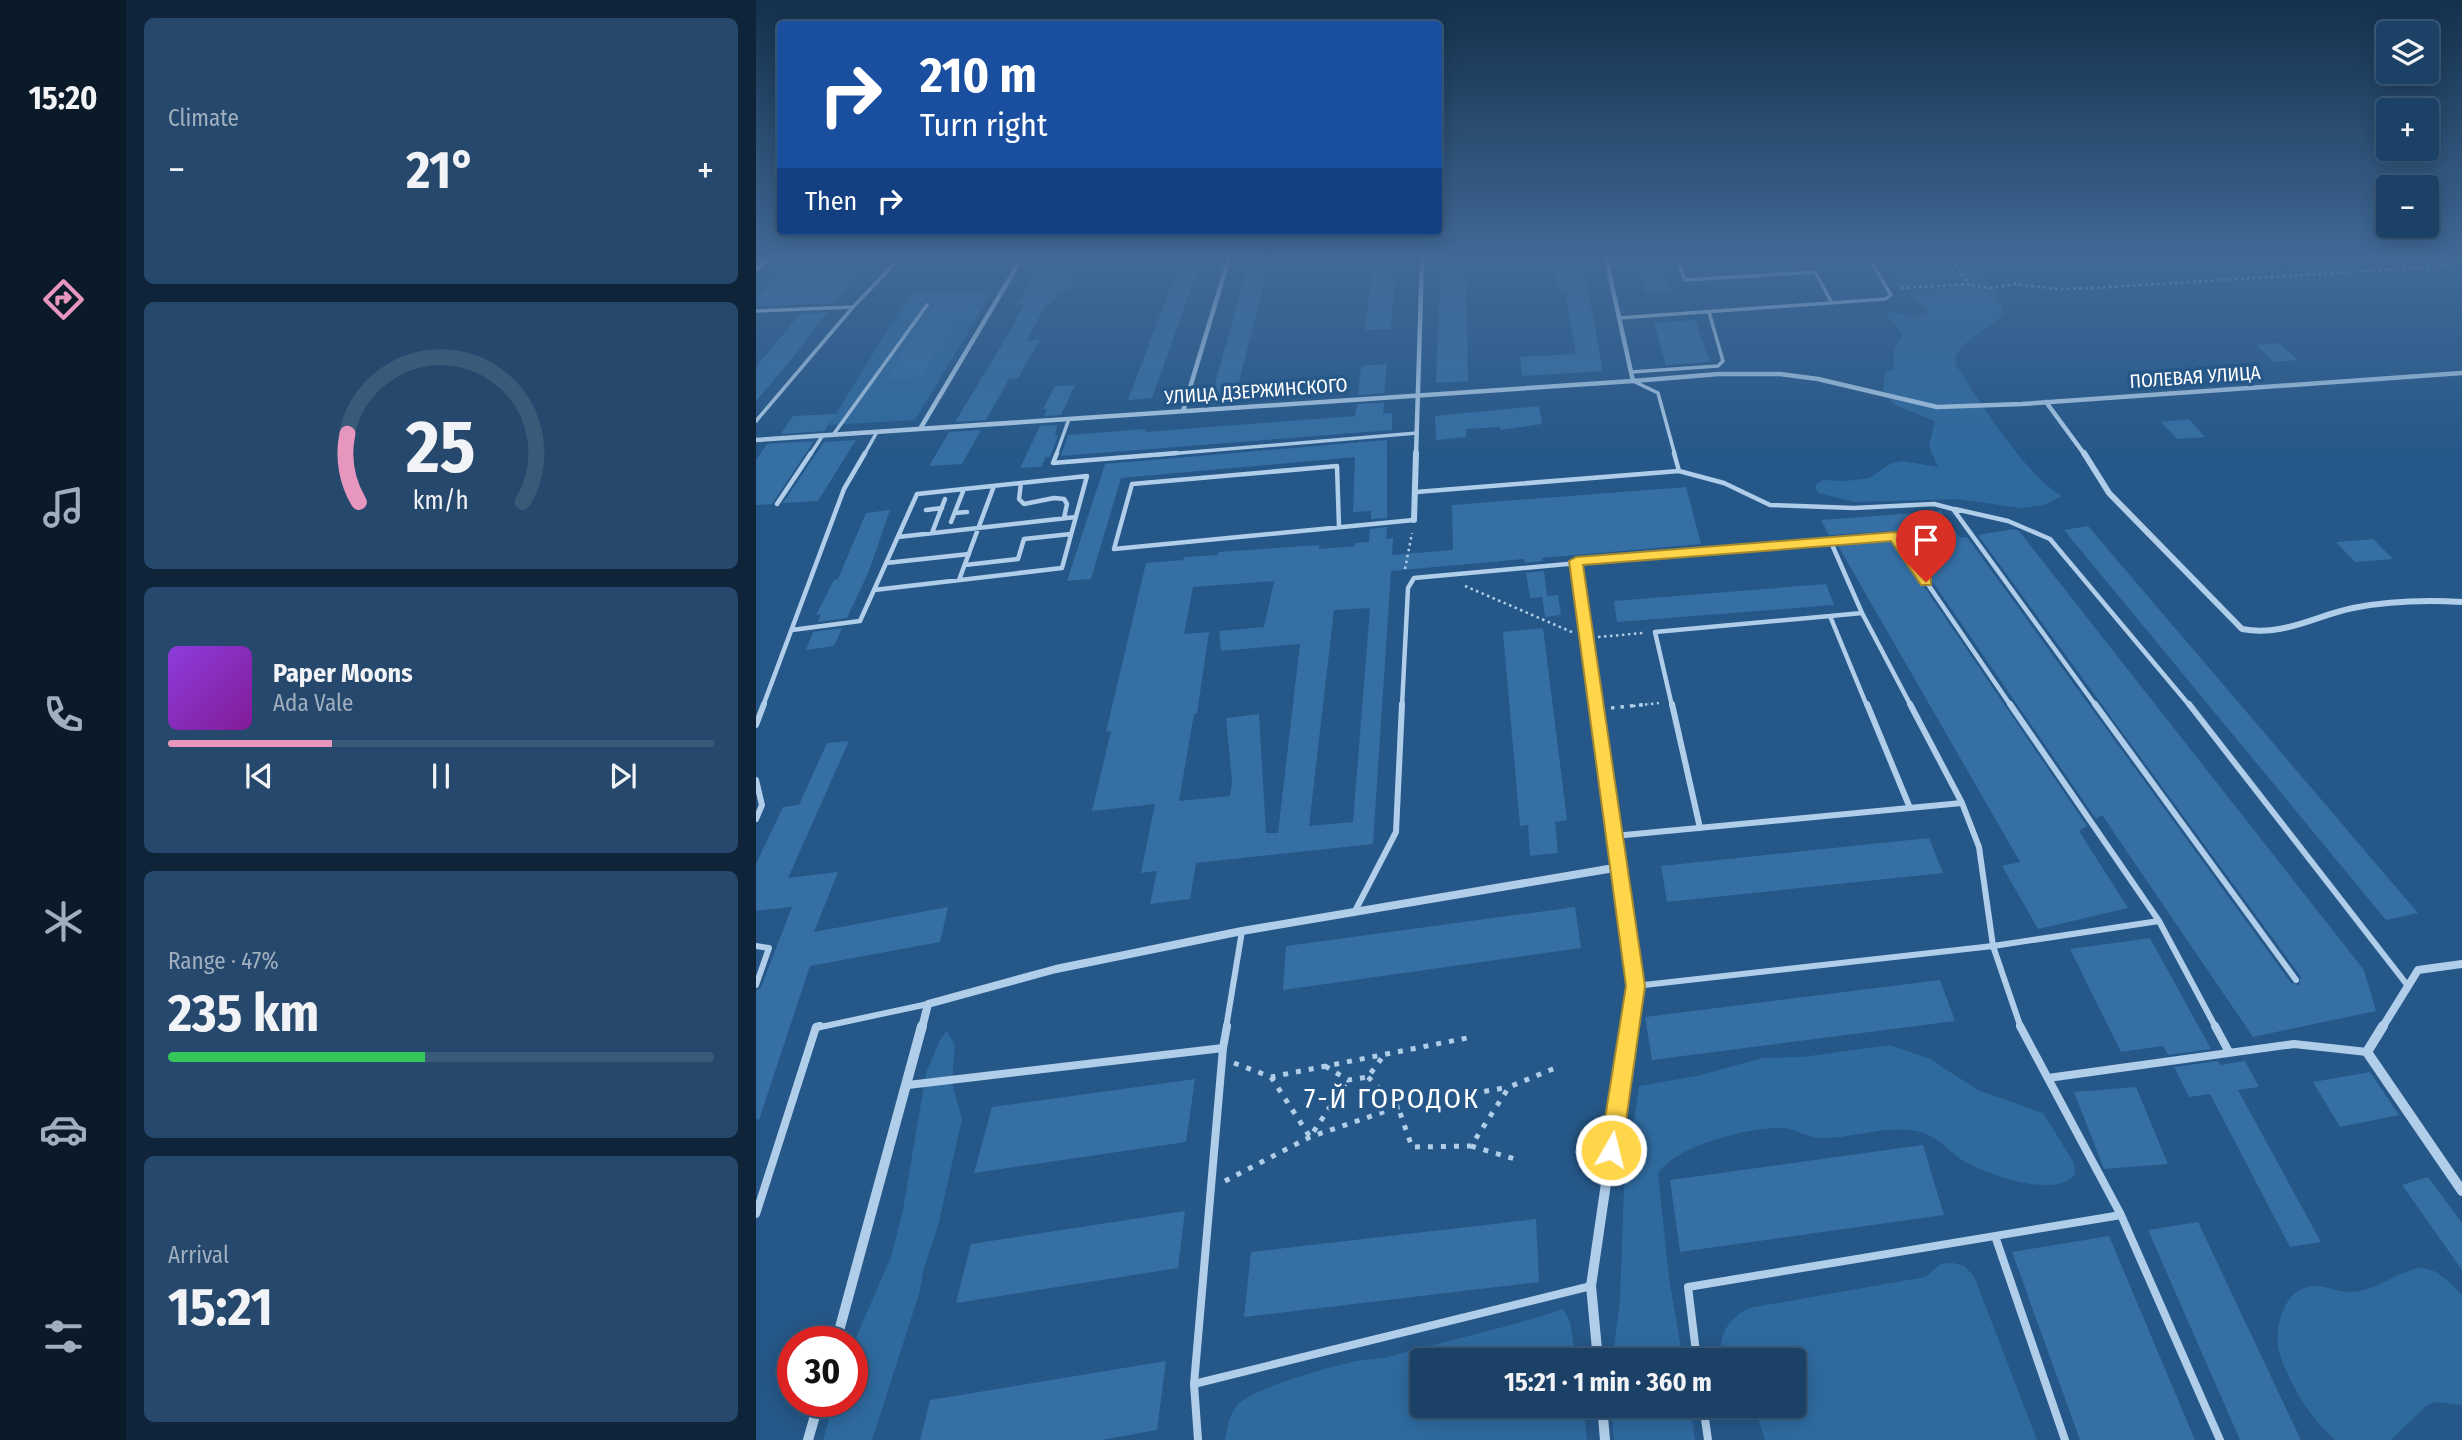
<!DOCTYPE html>
<meta charset="utf-8">
<style>
:root{--surface:#1c4166;--page:#25486c;--text:#f1f3f6;--muted:#a0afbf;--line:#3a5a7a;--accent:#e797bd}
body{margin:0;font-family:"Fira Sans Condensed",sans-serif;background:var(--page);color:var(--text);height:100vh;display:flex;flex-direction:column;font-size:26px;white-space:nowrap}
*{box-sizing:border-box;margin:0}
p{font-size:23px;color:var(--muted)}
.icon{flex:none;width:38px;height:38px;fill:none;stroke:currentColor;stroke-width:2;stroke-linecap:round;stroke-linejoin:round}
.map{position:relative;flex:1;overflow:hidden}
.sheet{display:flex;flex-direction:column;gap:18px;padding:18px;background:#0f2438;width:630px}
.sheet>*{flex:none}
.banner{position:absolute;left:21px;top:21px;width:665px;height:214px;border-radius:7px;box-shadow:0 4px 18px #0003,0 0 0 2px var(--line);background:#1a4fa0;color:#fff;overflow:hidden}
.fabs{position:absolute;left:1620px;top:21px;display:grid;gap:14px}
.fabs a{display:grid;place-items:center;width:63px;height:63px;border-radius:7px;background:var(--surface);box-shadow:0 4px 18px #0003,0 0 0 2px var(--line);font-size:35px}
.speed{position:absolute;left:21px;top:1326px;display:flex;gap:14px;font-size:35px;font-weight:700;text-align:center}
.speed>*{display:grid;place-content:center;width:91px;height:91px;border-radius:50%;background:var(--surface);box-shadow:0 4px 18px #0003,0 0 0 2px var(--line);line-height:1}
.speed .limit{border:10px solid #d22;background:#fff;color:#111}
.pin{position:absolute;display:grid;place-items:center;width:60px;height:60px;color:#fff;margin:-72px -30px;border-radius:50% 50% 50% 0;rotate:-45deg;box-shadow:0 0 7px #0007}
.pin .icon{rotate:45deg}
.me{position:absolute;width:77px;margin:-38px;rotate:8deg;stroke-linejoin:round;filter:drop-shadow(0 0 5px #0008)}
.turn{display:flex;align-items:center;gap:24px;height:147px;padding:0 28px;font-size:32px}
.turn .icon{width:91px;height:91px;stroke-width:2.5}
.turn b{display:block;font-size:49px;line-height:60px}
.then{display:flex;align-items:center;height:66px;padding:0 28px;background:#0003;gap:14px;font-size:26px}
.big{font-size:52px;font-weight:700;line-height:1.1}
.sheet .tile{flex:1;display:flex;flex-direction:column;justify-content:center;gap:10px;min-width:0;padding:0 24px;border-radius:10px;background:var(--page)}
.sheet .dial{align-items:center;gap:0}
.dial svg{height:182px;overflow:visible;fill:none;stroke:var(--line);stroke-width:7;stroke-linecap:round;text-anchor:middle}
.dial text{fill:var(--text);stroke:none}
.song{display:flex;align-items:center;gap:21px}
.cover{width:84px;height:84px;border-radius:10px;background:linear-gradient(135deg,hsl(270 70% 55%),hsl(290 70% 35%))}
.played{height:7px;border-radius:4px;background:linear-gradient(90deg,var(--accent) 30%,var(--line) 30%)}
.keys{display:flex;justify-content:space-around;direction:ltr}
.heat{display:flex;justify-content:space-between;align-items:center;font-size:38px;direction:ltr}
.charge{height:10px;border-radius:5px;background:linear-gradient(90deg,#34c759 47%,var(--line) 0)}
.trip{position:absolute;left:654px;top:1348px;width:396px;height:70px;border-radius:7px;background:var(--surface);box-shadow:0 4px 18px #0003,0 0 0 2px var(--line);font-weight:700;line-height:70px;text-align:center}
main{display:flex;flex:1;min-height:0}
.menu{display:flex;flex-direction:column;width:126px;justify-content:space-around;align-items:center;background:#0b1a29;color:var(--muted)}
.menu .icon{width:49px;height:49px}
.menu .active{color:var(--accent)}
.menu b{font-size:32px;color:var(--text)}
.map>svg:first-child{display:block}
.green{fill:#2f6a9f}
.building{fill:#356fa4;fill-rule:evenodd}
.lines{fill:none;stroke-linecap:round;stroke-linejoin:round}
.path-far2{stroke:#b0cee9;stroke-width:2.5;stroke-dasharray:2.5 3.5;stroke-linecap:butt}
.path-far1{stroke:#b0cee9;stroke-width:3.5;stroke-dasharray:3.5 6;stroke-linecap:butt}
.path{stroke:#b0cee9;stroke-width:5;stroke-dasharray:5 8;stroke-linecap:butt}
.lane-far3{stroke:#b0cee9;stroke-width:3.5}
.lane-far2{stroke:#b0cee9;stroke-width:4.5}
.lane-far1{stroke:#b0cee9;stroke-width:6}
.lane{stroke:#b0cee9;stroke-width:8}
.street-far3{stroke:#b0cee9;stroke-width:4.5}
.street-far2{stroke:#b0cee9;stroke-width:6}
.street-far1{stroke:#b0cee9;stroke-width:8}
.street{stroke:#b0cee9;stroke-width:10}
.secondary{fill:#dbe9f8;fill-rule:evenodd}
.route{fill:#ffd54a;stroke:#a68a30;stroke-width:2}
.labels{text-anchor:middle;dominant-baseline:central;stroke-width:7;stroke-linejoin:round;paint-order:stroke}
.far-street-label{font-size:19px;fill:#fff;stroke:#255788}
.near-neighbourhood-label{font-size:28px;letter-spacing:2px;fill:#fff;stroke:#255788}
</style>
<main>
<nav class="menu">
<b>15:20</b>
<svg class="icon active" aria-label="directions" viewBox="0 0 24 24"><path d="M12 3l9 9-9 9-9-9zM9 14v-3h6M13 9l2 2-2 2"/></svg>
<svg class="icon" aria-label="music" viewBox="0 0 24 24"><path d="M9 18V5l10-2v13"/><circle cx="6" cy="18" r="3"/><circle cx="16" cy="16" r="3"/></svg>
<svg class="icon" aria-label="phone" viewBox="0 0 24 24"><path d="M5 4h4l2 5-3 2q2 4 5 5l2-3 5 2v4C11 20 4 13 5 4z"/></svg>
<svg class="icon" aria-label="climate" viewBox="0 0 24 24"><path d="M12 3v18M4 7l16 10M4 17L20 7"/></svg>
<svg class="icon" aria-label="car" viewBox="0 0 24 24"><path d="M5 17H2v-5l4-1 3-4h7l3 4 3 1v5h-3M9 17h6M6 11h13"/><circle cx="7" cy="17" r="2"/><circle cx="17" cy="17" r="2"/></svg>
<svg class="icon" aria-label="filters" viewBox="0 0 24 24"><path d="M4 7h16M4 17h16"/><circle cx="9" cy="7" r="2"/><circle cx="15" cy="17" r="2"/></svg>
</nav>
<section class="sheet">
<div class="tile"><p>Climate</p>
<div class="heat"><a>−</a><b class="big">21°</b><a>+</a></div>
</div>
<div class="tile dial"><svg viewBox="0 0 100 80">
<path d="M14 69A42 42 0 1 1 86 69"/>
<path d="M14 69A42 42 0 0 1 9 39" stroke="#e797bd"/>
<text x="50" y="56" font-size="32" font-weight="700">25</text>
<text x="50" y="72" font-size="11">km/h</text>
</svg></div>
<div class="tile">
<div class="song"><i class="cover"></i><div><b>Paper Moons</b><p>Ada Vale</p></div></div>
<div class="played"></div>
<div class="keys"><svg class="icon" aria-label="previous" viewBox="0 0 24 24"><path d="M18 5L8 12l10 7zM5 5v14"/></svg><svg class="icon" aria-label="pause" viewBox="0 0 24 24"><path d="M8 5v14M16 5v14"/></svg><svg class="icon" aria-label="next" viewBox="0 0 24 24"><path d="M6 5l10 7-10 7zM19 5v14"/></svg></div>
</div>
<div class="tile"><p>Range · 47%</p><b class="big">235 km</b><div class="charge"></div></div>
<div class="tile"><p>Arrival</p><b class="big">15:21</b></div>
</section>
<div class="map">
<svg width="1706" height="1440" viewBox="0 0 1706 1440">
<rect width="100%" height="100%" fill="#255788"/>
<path class="green" d="M 1130,258 L 1216,258 L 1240,296 L 1247,312 C 1237,332 1195,341 1200,365 C 1222,400 1272,478 1306,496 L 1288,505 L 1265,508 L 1201,499 L 1099,502 L 1062,493 L 1059,486 L 1066,480 L 1090,481 L 1113,478 L 1136,463 L 1146,461 L 1182,467 L 1173,446 L 1179,421 L 1139,405 L 1127,393 L 1129,372 L 1138,370 L 1138,348 L 1147,335 L 1131,315 L 1133,311 C 1148,313 1159,323 1173,312 L 1153,294 L 1157,291 L 1210,284 L 1200,277 L 1169,286 L 1141,287 L 1137,278 L 1144,270 Z
M 238,289 L 159,420 L 73,425 L 154,294 Z
M 191,1031 L 199,1045 L 196,1083 L 206,1119 L 182,1226 L 168,1268 L 163,1294 L 116,1440 L 67,1440 L 78,1402 L 96,1402 L 96,1347 L 135,1257 L 147,1210 L 170,1073 L 184,1040 Z
M 1134,1045 L 1174,1059 L 1222,1090 L 1287,1113 L 1318,1163 L 1319,1175 C 1298,1198 1238,1176 1213,1164 C 1193,1154 1185,1136 1160,1131 C 1127,1125 1096,1139 1064,1138 C 1052,1138 1040,1129 1028,1128 C 997,1126 918,1146 902,1174 L 913,1278 L 927,1360 L 856,1360 L 864,1301 L 868,1189 L 883,1086 L 941,1076 L 1006,1058 L 1046,1057 Z
M 1197,1263 L 1208,1266 L 1218,1276 L 1281,1440 L 1009,1440 L 998,1405 L 1038,1405 L 1038,1360 L 966,1360 C 961,1337 972,1318 993,1308 L 1169,1277 L 1185,1264 Z
M 1662,1268 C 1682,1268 1692,1281 1706,1295 L 1706,1405 L 1680,1402 L 1670,1406 L 1635,1440 L 1580,1440 C 1558,1425 1532,1381 1524,1355 C 1517,1337 1525,1301 1542,1291 C 1560,1279 1577,1292 1595,1292 C 1617,1292 1640,1273 1662,1268 Z
M 807,1309 L 814,1322 L 820,1360 L 667,1360 L 667,1405 L 827,1405 L 831,1440 L 469,1440 C 471,1428 473,1415 481,1405 C 498,1387 580,1365 606,1360 C 615,1359 624,1359 632,1357 C 691,1340 750,1329 807,1309 Z
M 855,1405 L 934,1405 L 939,1440 L 858,1440 Z"/>
<path class="building" d="M 40,258 L 116,258 L 79,303 L 0,306 L 0,298 Z
M 446,258 L 396,398 L 372,400 L 425,259 Z
M 494,258 L 511,258 L 505,279 L 509,279 L 480,393 L 456,395 Z
M 685,258 L 710,258 L 712,381 L 680,383 Z
M 798,258 L 826,258 L 847,371 L 766,376 L 764,357 L 820,354 L 810,293 L 803,293 Z
M 880,258 L 902,258 L 913,291 L 890,292 Z
M 324,267 L 311,291 L 303,291 L 295,305 L 290,305 L 270,341 L 284,340 L 262,378 L 253,379 L 230,420 L 199,422 L 256,328 L 268,304 L 260,304 L 281,270 Z
M 639,270 L 635,329 L 609,330 L 616,271 Z
M 209,300 L 166,377 L 130,380 L 179,302 Z
M 71,312 L 39,355 L 0,401 L 0,367 L 44,314 Z
M 939,320 L 954,362 L 910,365 L 898,323 Z
M 1522,343 L 1542,360 L 1518,362 L 1500,345 Z
M 631,364 L 628,393 L 602,395 L 605,366 Z
M 319,385 L 305,415 L 288,416 L 291,409 L 287,409 L 299,386 Z
M 628,403 L 627,414 L 636,413 L 636,430 L 305,456 L 312,435 L 390,429 L 389,432 L 599,416 L 601,404 Z
M 783,406 L 786,424 L 744,430 L 744,427 L 710,429 L 710,437 L 680,440 L 679,416 Z
M 80,414 L 68,431 L 25,434 L 37,416 Z
M 1433,419 L 1449,437 L 1421,439 L 1405,422 Z
M 301,425 L 299,436 L 302,435 L 294,457 L 290,457 L 285,467 L 264,468 L 284,426 Z
M 225,430 L 206,464 L 173,466 L 193,432 Z
M 100,440 L 62,501 L 27,503 L 68,442 Z
M 631,440 L 631,518 L 615,519 L 615,511 L 597,512 L 599,457 L 365,478 L 335,579 L 311,581 L 349,464 Z
M 58,441 L 16,504 L 0,505 L 0,460 L 11,444 Z
M 930,487 L 945,544 L 786,558 L 787,561 L 769,563 L 768,559 L 635,571 L 617,844 L 440,863 L 434,899 L 394,904 L 401,871 L 385,873 L 399,804 L 336,811 L 355,731 L 350,732 L 390,563 L 427,560 L 428,557 L 462,555 L 462,552 L 563,545 L 563,549 L 599,546 L 599,543 L 613,542 L 614,529 L 631,527 L 630,539 L 637,538 L 636,555 L 697,550 L 696,505 ZM 518,581 L 508,627 L 463,631 L 465,651 L 544,644 L 522,833 L 510,833 L 503,714 L 470,718 L 476,781 L 474,796 L 423,801 L 438,714 L 441,713 L 453,632 L 428,634 L 437,587 ZM 614,608 L 597,822 L 553,826 L 578,610 Z
M 134,510 L 113,571 L 91,618 L 62,622 L 65,614 L 60,615 L 78,580 L 82,579 L 110,513 Z
M 1185,511 L 1204,538 L 1211,537 L 1535,983 L 1543,985 L 1545,977 L 1222,535 L 1258,529 L 1263,531 L 1608,970 L 1620,1011 L 1497,1037 L 1346,815 L 1340,819 L 1143,533 L 1139,531 L 1073,535 L 1065,520 Z
M 1332,526 L 1662,913 L 1630,920 L 1308,530 Z
M 1617,539 L 1637,559 L 1599,562 L 1580,542 Z
M 1137,541 L 1331,826 L 1323,831 L 1372,908 L 1282,929 L 1246,866 L 1264,862 L 1081,544 Z
M 788,571 L 791,596 L 802,595 L 805,615 L 789,617 L 786,597 L 774,598 L 770,573 Z
M 1070,584 L 1078,605 L 861,622 L 858,601 Z
M 86,628 L 78,646 L 50,650 L 57,632 Z
M 787,628 L 811,820 L 799,822 L 802,853 L 774,856 L 772,825 L 764,826 L 747,632 Z
M 93,741 L 32,878 L 82,872 L 58,932 L 192,907 L 184,942 L 54,966 L 3,1120 L 0,1119 L 0,991 L 5,987 L 36,907 L 0,911 L 0,864 L 27,807 L 43,805 L 71,743 Z
M 1173,838 L 1187,873 L 911,902 L 905,866 Z
M 819,907 L 825,948 L 527,990 L 530,946 Z
M 1394,938 L 1455,1049 L 1412,1055 L 1407,1046 L 1365,1052 L 1314,949 Z
M 1184,980 L 1199,1021 L 896,1060 L 889,1017 Z
M 1462,1061 L 1464,1065 L 1489,1061 L 1503,1087 L 1482,1090 L 1565,1242 L 1534,1247 L 1454,1094 L 1433,1097 L 1418,1067 Z
M 1614,1072 L 1643,1115 L 1584,1127 L 1557,1082 Z
M 439,1079 L 430,1142 L 218,1173 L 236,1107 Z
M 1380,1087 L 1412,1164 L 1348,1169 L 1318,1092 Z
M 1167,1145 L 1188,1215 L 924,1252 L 914,1180 Z
M 1672,1177 L 1706,1223 L 1706,1270 L 1646,1185 Z
M 429,1211 L 422,1268 L 200,1303 L 215,1244 Z
M 780,1219 L 783,1282 L 488,1317 L 495,1252 Z
M 1442,1222 L 1545,1440 L 1484,1440 L 1392,1230 Z
M 1353,1236 L 1439,1440 L 1324,1440 L 1256,1252 Z
M 410,1361 L 401,1430 L 345,1440 L 164,1440 L 174,1400 Z"/>
<g class="lines">
<path class="path-far2" d="M 1216,285 L 1236,288 L 1259,284 L 1302,289 L 1337,288 L 1693,266 L 1699,262 L 1697,258
M 1145,288 L 1213,284 L 1195,258
M 649,569 L 656,533
M 709,586 L 818,633
M 842,637 L 887,633
M 877,706 L 903,703"/>
<path class="path-far1" d="M 855,708 L 893,704"/>
<path class="path" d="M 478,1063 L 515,1077 L 711,1038
M 569,1066 L 592,1080 L 612,1077 L 628,1055
M 515,1077 L 554,1137 L 592,1080
M 612,1077 L 642,1107 L 753,1087
M 715,1146 L 759,1159
M 469,1181 L 554,1137 L 642,1107 L 656,1147 L 715,1146 L 753,1087 L 804,1066"/>
<path class="lane-far3" d="M 921,258 L 929,280 L 1059,272 L 1076,303
M 0,311 L 97,307 L 144,258
M 863,318 L 1129,299 L 1135,295 L 1113,258
M 875,372 L 962,366 L 967,361 L 953,312
M 877,381 L 902,393 L 919,455
M 0,421 L 97,307
M 77,435 L 171,305
M 54,455 L 67,435
M 108,455 L 121,432
M 300,455 L 313,419
M 400,455 L 661,433"/>
<path class="lane-far2" d="M 301,453 L 297,463 L 421,453
M 918,453 L 923,471 L 968,483 L 1014,505 L 1098,508 L 1178,504 L 1197,509 L 1340,706
M 331,476 L 306,568 L 118,590 L 161,494 Z
M 265,483 L 263,499 L 268,504 L 298,498 L 308,499 L 311,504 L 308,518
M 660,492 L 923,471
M 21,504 L 55,453
M 1199,509 L 1252,521 L 1294,539 L 1434,706
M 170,510 L 186,508
M 199,513 L 211,512
M 195,522 L 208,489
M 583,527 L 581,466 L 376,484 L 358,549 L 658,520
M 176,533 L 189,499
M 142,537 L 320,517
M 1074,540 L 1139,536 L 1255,706
M 130,563 L 213,554
M 209,565 L 262,559 L 268,539 L 315,534
M 203,580 L 238,486
M 1106,613 L 1155,706
M 36,630 L 104,621 L 118,590
M 7,706 L 88,489 L 109,453
M 646,706 L 652,588 L 658,578 L 1074,540 L 1106,613 L 1074,616
M 916,706 L 899,632 L 1074,616 L 1111,706"/>
<path class="lane-far1" d="M 916,704 L 944,828
M 1111,704 L 1154,808
M 1154,704 L 1206,803
M 1254,704 L 1403,921 L 1460,1028
M 1339,704 L 1540,980
M 1433,704 L 1652,986
M 0,725 L 8,704
M 0,780 L 6,805 L 0,819
M 858,836 L 1206,803 L 1223,847 L 1237,946 L 1265,1028
M 598,913 L 640,832 L 646,704
M 0,946 L 13,948 L 0,985
M 879,986 L 1237,946 L 1403,921
M 60,1028 L 172,1004
M 470,1028 L 486,931"/>
<path class="lane" d="M 1264,1026 L 1365,1215 L 1464,1440
M 1459,1026 L 1473,1052
M 467,1048 L 471,1026
M 1292,1078 L 1538,1044 L 1611,1052
M 152,1085 L 467,1048 L 438,1384 L 442,1440
M 0,1214 L 60,1027 L 64,1026
M 1239,1236 L 1309,1440
M 941,1360 L 932,1287 L 1365,1215
M 438,1384 L 835,1286
M 947,1405 L 952,1440"/>
<path class="street-far3" d="M 877,381 L 963,374 L 1024,374 L 1062,379 L 1181,407 L 1266,404 L 1706,373
M 1290,402 L 1329,455
M 427,411 L 473,258
M 164,429 L 266,258
M 0,440 L 877,381 L 850,258
M 660,455 L 666,258"/>
<path class="street-far2" d="M 1328,453 L 1353,493 L 1486,629 C 1527,637 1558,616 1597,608 C 1633,601 1670,600 1706,602
M 658,520 L 660,453
M 820,561 L 840,706"/>
<path class="street-far1" d="M 840,704 L 879,986 L 873,1028
M 166,1028 L 172,1004 L 300,969 L 486,931 L 864,867
M 1626,1028 L 1662,970 L 1706,964"/>
<path class="street" d="M 1627,1026 L 1611,1052 L 1706,1191
M 80,1342 L 166,1026
M 842,1360 L 835,1286 L 873,1026
M 846,1405 L 849,1440
M 52,1440 L 63,1402"/>
<path class="secondary" d="M 8,258 L 17,258 L 0,272 L 0,265 Z"/>
</g>
<linearGradient id="sky" x2="0" y2="1"><stop stop-color="#14304b"/><stop offset="0.56" stop-color="#406996"/><stop offset="1" stop-color="#406996" stop-opacity="0"/></linearGradient>
<rect width="1706" height="459" fill="url(#sky)"/>
<path class="route" d="M 1139,532 L 1144,533 L 1175,578 L 1175,585 L 1165,585 L 1135,541 L 827,565 L 889,986 L 866,1150 L 863,1158 L 855,1161 L 848,1158 L 844,1150 L 870,986 L 813,561 L 820,557 Z"/>
<g class="labels">
<g class="far-street-label">
<text transform="translate(1439 377) rotate(-4)">ПОЛЕВАЯ УЛИЦА</text>
<text transform="translate(500 391) rotate(-4)">УЛИЦА ДЗЕРЖИНСКОГО</text>
</g>
<g class="near-neighbourhood-label">
<text x="636" y="1098">7-Й ГОРОДОК</text>
</g>
</g>
</svg>
<div class="fabs">
<a><svg class="icon" aria-label="layers" viewBox="0 0 24 24"><path d="M12 4l9 5-9 5-9-5zM3 14l9 5 9-5"/></svg></a>
<a>+</a>
<a>−</a>
</div>
<div class="speed"><div class="limit">30</div></div>
<div class="pin" style="left:1170px;top:582px;background:#d93025"><svg class="icon" aria-label="arrive" viewBox="0 0 24 24"><path d="M6 21V4h12l-3 4 3 4H6"/></svg></div>
<svg class="me" style="left:855px;top:1150px" viewBox="-20 -20 40 40"><circle r="17" fill="#ffd54a" stroke="#fff" stroke-width="3"/><path d="M0-11L8 9 0 5-8 9z" fill="#fff"/></svg>
<div class="trip">15:21 · 1 min · 360 m</div>
<div class="banner">
<div class="turn"><svg class="icon" aria-label="right" viewBox="0 0 24 24"><path d="M7 20v-9h11M14 6l5 5-5 5"/></svg><div><b>210 m</b>Turn right</div></div>
<div class="then">Then<svg class="icon" aria-label="right" viewBox="0 0 24 24"><path d="M7 20v-9h11M14 6l5 5-5 5"/></svg></div>
</div>
</div>
</main>
